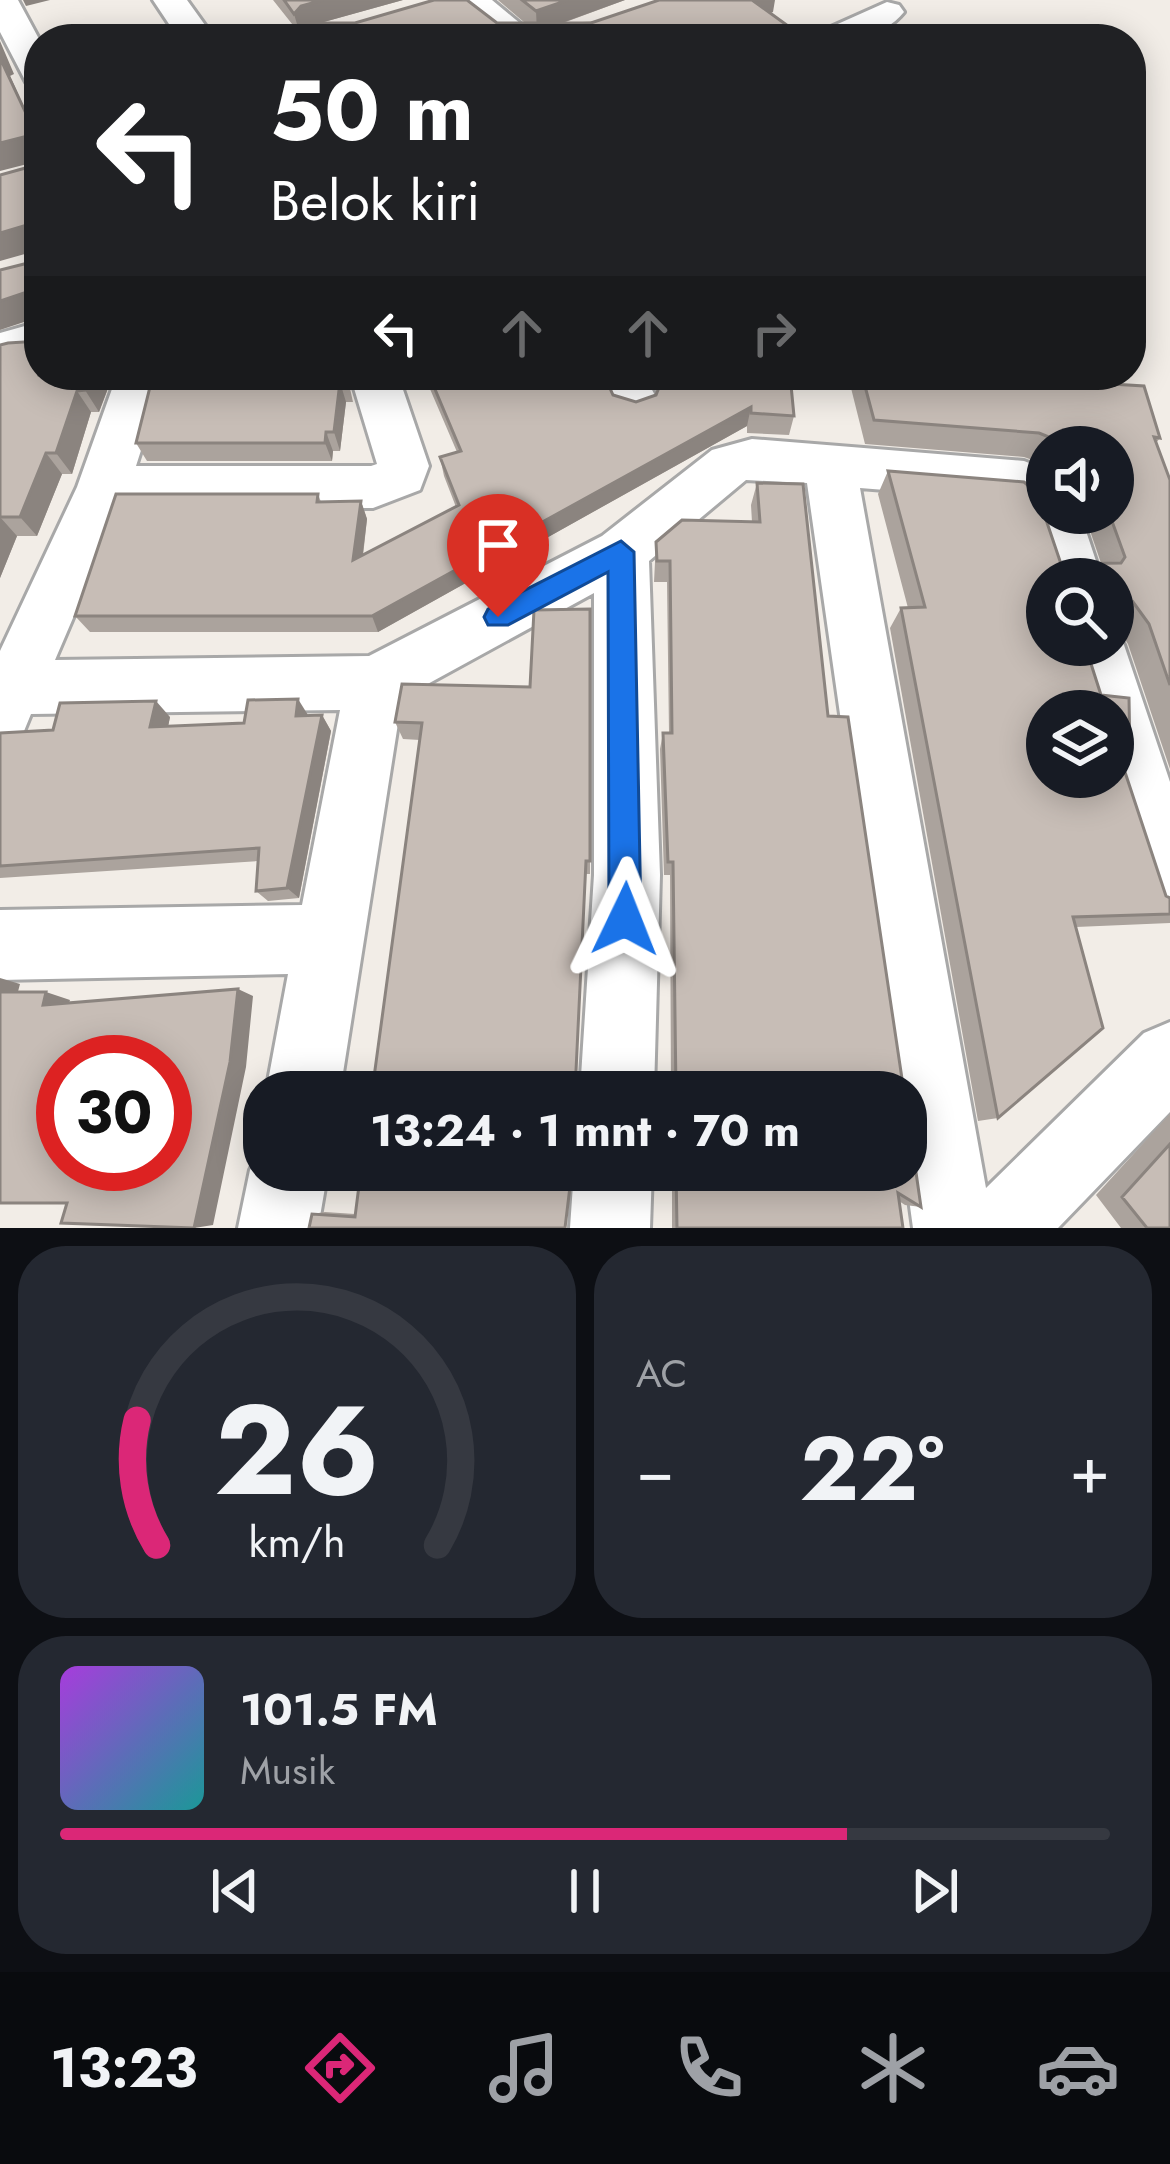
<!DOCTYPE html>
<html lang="id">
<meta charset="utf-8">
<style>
:root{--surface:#171b24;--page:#242831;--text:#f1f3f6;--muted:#9ea1a6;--line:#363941;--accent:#db2777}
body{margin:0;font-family:Jost,sans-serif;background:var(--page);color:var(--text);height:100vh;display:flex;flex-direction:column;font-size:45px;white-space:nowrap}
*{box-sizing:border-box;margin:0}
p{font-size:39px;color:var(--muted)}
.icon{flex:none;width:66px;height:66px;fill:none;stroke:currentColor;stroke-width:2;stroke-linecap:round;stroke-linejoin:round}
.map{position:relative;height:1228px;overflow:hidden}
.drawer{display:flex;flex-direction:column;gap:18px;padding:18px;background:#0d0f14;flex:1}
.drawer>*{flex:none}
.banner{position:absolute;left:24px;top:24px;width:1122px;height:366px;border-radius:48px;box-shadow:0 6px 30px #0003;background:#202124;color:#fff;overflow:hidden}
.fabs{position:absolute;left:1026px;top:426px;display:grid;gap:24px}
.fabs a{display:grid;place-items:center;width:108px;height:108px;border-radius:50%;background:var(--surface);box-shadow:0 6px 30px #0003;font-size:60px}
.speed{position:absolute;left:36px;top:1035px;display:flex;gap:24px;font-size:60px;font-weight:700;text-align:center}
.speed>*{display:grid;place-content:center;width:156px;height:156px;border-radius:50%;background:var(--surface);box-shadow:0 6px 30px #0003;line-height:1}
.speed .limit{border:18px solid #d22;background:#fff;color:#111}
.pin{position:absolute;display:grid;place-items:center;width:102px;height:102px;color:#fff;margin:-123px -51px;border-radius:50% 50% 50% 0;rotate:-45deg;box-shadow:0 0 12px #0007}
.pin .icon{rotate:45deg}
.me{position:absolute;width:132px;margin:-66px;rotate:2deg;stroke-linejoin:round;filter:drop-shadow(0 0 9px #0008)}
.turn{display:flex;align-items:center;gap:42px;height:252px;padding:0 48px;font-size:54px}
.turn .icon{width:156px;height:156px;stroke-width:2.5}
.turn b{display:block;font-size:84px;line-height:102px}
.lanes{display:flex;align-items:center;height:114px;padding:0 48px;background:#0003;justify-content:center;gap:60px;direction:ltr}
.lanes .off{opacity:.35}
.big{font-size:90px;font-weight:700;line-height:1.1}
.drawer .tile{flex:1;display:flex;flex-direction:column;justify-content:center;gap:18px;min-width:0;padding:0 42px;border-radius:48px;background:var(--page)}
.drawer .dial{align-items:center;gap:0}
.dial svg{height:312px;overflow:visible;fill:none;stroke:var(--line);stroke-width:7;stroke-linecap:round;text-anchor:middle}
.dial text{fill:var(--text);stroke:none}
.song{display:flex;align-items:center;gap:36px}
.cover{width:144px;height:144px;border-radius:18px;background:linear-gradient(135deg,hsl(280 70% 55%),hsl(180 70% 35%))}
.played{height:12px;border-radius:6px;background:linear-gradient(90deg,var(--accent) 75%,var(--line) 75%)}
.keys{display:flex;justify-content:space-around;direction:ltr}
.heat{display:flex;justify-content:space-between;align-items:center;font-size:66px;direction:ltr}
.drawer .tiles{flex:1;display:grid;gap:18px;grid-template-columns:1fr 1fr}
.tile:last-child{grid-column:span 2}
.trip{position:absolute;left:243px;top:1071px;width:684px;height:120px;border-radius:48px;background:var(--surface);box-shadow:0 6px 30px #0003;font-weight:700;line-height:120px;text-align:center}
.menu{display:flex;height:192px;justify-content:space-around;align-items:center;background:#090b0e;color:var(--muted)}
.menu .icon{width:84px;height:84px}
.menu .on{color:var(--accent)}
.menu b{font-size:54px;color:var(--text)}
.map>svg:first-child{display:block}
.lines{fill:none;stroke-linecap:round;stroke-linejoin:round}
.minor-casing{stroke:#a8a8a8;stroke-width:6}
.minor{fill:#fff;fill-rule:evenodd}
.wall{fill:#aba39d}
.shaded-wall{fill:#8b847f}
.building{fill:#c7bdb6;stroke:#8b847f;stroke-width:3;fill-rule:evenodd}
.route{fill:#1a73e8;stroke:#114b97;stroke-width:3}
</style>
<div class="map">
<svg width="1170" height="1228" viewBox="0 0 1170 1228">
<rect width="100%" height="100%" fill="#f2ede7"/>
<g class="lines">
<g class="minor-casing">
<path id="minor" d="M 0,0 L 18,0 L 39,39 L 39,85 L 26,82 L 0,32 Z
M 153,0 L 187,0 L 215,39 L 179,39 Z
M 454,0 L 492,0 L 539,39 L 499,39 Z
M 887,2 L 899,5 L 904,12 C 882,39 849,39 817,39 L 822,31 Z
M 39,322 L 39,355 L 0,367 L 0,333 Z
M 117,375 L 165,375 L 136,466 L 371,466 L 377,464 L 350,375 L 398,375 L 429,466 L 420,490 L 373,508 L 120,508 L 55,660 L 369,656 L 602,536 L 712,450 L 752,439 L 1024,461 L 1047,470 L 1047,513 L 1080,513 L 1102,579 L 1047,581 L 1026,513 L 1011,500 L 860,488 L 986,1188 L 1144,1033 L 1170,1022 L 1170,1112 L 1058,1228 L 913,1228 L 905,1170 L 906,1092 L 894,1092 L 807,483 L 746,480 L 649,561 L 660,875 L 654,1092 L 580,1092 L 594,875 L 594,593 L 402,698 L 340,1092 L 266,1092 L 288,974 L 0,980 L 0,910 L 302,905 L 340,710 L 31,714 L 22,736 L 0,744 L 0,651 L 77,487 Z
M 596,375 L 644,375 L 657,399 L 650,412 L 633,417 L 616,412 Z
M 1113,626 L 1124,645 L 1170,782 L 1170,916 L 1146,906 L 1105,777 L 1113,777 L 1113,711 L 1086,711 L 1066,645 L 1113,645 Z
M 264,1141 L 264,1170 L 328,1170 L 318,1228 L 238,1228 L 250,1170 Z
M 574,1170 L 652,1170 L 650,1228 L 570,1228 Z"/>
</g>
<use href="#minor" class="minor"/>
</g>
<path class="wall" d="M 273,0 L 403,0 L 320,23 L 525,23 L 498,0 L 625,0 L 563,23 L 773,12 L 769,13 L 806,39 L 312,39 L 309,26 L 300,34 Z
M 0,345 L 113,375 L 99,412 L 91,412 L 72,474 L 62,474 L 37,536 L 17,536 L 0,578 Z
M 347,375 L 353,402 L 346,402 L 340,451 L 333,451 L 332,461 L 147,461 L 136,443 Z
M 424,375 L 604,375 L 613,395 L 636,402 L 656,395 L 657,390 L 649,375 L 790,375 L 794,416 L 789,435 L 747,433 L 747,426 L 378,632 L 90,632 L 75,616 L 318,494 L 321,502 L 361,501 L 367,519 L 363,556 L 456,507 L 444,476 L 440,457 L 457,452 Z
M 853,375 L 1029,375 L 1029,379 L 1160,438 L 1156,443 L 1170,480 L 1170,769 L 1128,644 L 1119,630 L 1113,636 L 1113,579 L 1047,579 L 1122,763 L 1166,896 L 1170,898 L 1170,923 L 1076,927 L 998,1118 L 978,1121 L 890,628 L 901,608 L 908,608 L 878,494 L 888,471 L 1061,564 L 1101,563 L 1084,513 L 1113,513 L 1113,447 L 1047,447 L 1047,465 L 1024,457 L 865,444 L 850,384 Z
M 757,483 L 828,716 L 904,1092 L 671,1092 L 670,875 L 664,875 L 660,749 L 663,733 L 669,733 L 667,582 L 654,582 L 656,542 L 752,522 L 751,505 Z
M 402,684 L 590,861 L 590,874 L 586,874 L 420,740 L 403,739 L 395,722 Z
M 322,715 L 331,731 L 299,898 L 268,901 L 256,891 L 258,861 L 0,878 L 0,733 L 53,730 L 170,717 L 168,726 L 244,723 Z
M 1170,1114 L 1170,1228 L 1121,1228 L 1096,1195 Z
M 572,1170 L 309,1228 L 312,1214 L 325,1212 L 355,1214 Z
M 672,1170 L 906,1170 L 921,1207 L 905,1205 L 899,1201 L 903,1228 L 672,1228 Z"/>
<path class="shaded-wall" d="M 23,0 L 50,0 L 26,6 Z
M 323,0 L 403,0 L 306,27 L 300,34 L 294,14 L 301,6 Z
M 568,0 L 625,0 L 537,32 L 536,11 Z
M 748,0 L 775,0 L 773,12 L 746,19 Z
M 0,41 L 14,74 L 10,76 L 39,141 L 0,58 Z
M 28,136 L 39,161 L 0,171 L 0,143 Z
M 39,188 L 39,219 L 28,192 Z
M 27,225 L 39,250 L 0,261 L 0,233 Z
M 39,288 L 39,317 L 0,330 L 0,301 Z
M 91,375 L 113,375 L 99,412 L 85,390 Z
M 340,382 L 346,402 L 340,451 L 334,432 Z
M 77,391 L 91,412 L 72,474 L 56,453 Z
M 751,407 L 747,426 L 378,632 L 372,616 Z
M 326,432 L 333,451 L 332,461 L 325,443 Z
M 46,453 L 62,474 L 37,536 L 20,517 Z
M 361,501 L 367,519 L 360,577 L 353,560 Z
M 0,517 L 17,536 L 0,578 Z
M 298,699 L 308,715 L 296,716 Z
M 156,701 L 170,717 L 165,742 L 150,727 Z
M 322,715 L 331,731 L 299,898 L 287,888 Z
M 0,978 L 20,984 L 16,999 L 0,995 Z
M 238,989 L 253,996 L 246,1067 L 213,1225 L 194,1228 Z
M 46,992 L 70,1000 L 66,1012 L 43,1005 Z"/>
<path class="building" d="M 284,0 L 323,0 L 301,6 L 294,14 Z
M 434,0 L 467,0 L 497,23 L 591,23 L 659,0 L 752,0 L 806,39 L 322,39 L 308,23 L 355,23 Z
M 522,0 L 568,0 L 536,11 Z
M 0,58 L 39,141 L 39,188 L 28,192 L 39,219 L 39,288 L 0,301 L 0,270 L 28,263 L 27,225 L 0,233 L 0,175 L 29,167 L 28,136 L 0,143 Z
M 39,341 L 39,375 L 91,375 L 85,390 L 77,391 L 56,453 L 46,453 L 20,517 L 0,517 L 0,345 L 8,343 Z
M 153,375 L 346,375 L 347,382 L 340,382 L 334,432 L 326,432 L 325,443 L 136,443 Z
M 429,375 L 604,375 L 613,395 L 636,402 L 656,395 L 663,377 L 662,375 L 790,375 L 794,416 L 751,413 L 751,407 L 372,616 L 75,616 L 116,494 L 318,494 L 317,502 L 361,501 L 353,560 L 459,505 L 440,457 L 461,451 Z
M 862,375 L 1029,375 L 1029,379 L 1144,386 L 1160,438 L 1154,437 L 1170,480 L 1170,685 L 1149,624 L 1133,602 L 1128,606 L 1128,621 L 1113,621 L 1113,579 L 1047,579 L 1047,645 L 1085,645 L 1101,695 L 1129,698 L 1130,757 L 1122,763 L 1166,896 L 1170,898 L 1170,914 L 1073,917 L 1103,1028 L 998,1118 L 901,608 L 925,607 L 888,471 L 1024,482 L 1037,493 L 1061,564 L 1121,563 L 1125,557 L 1109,513 L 1113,513 L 1113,447 L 1064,447 L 1064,443 L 1039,433 L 874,420 ZM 1047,711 L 1113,711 L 1113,777 L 1047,777 Z
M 757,483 L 803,484 L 828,716 L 848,717 L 904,1092 L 676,1092 L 673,862 L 668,862 L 663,733 L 672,733 L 670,561 L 657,561 L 656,542 L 682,520 L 760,522 Z
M 590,609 L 590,861 L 586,861 L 575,1092 L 372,1092 L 422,723 L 395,722 L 402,684 L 530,687 L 534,610 Z
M 298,699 L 296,716 L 322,715 L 287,888 L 256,891 L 259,848 L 0,866 L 0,733 L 53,730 L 60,703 L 156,701 L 150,727 L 244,723 L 248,700 Z
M 238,989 L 230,1062 L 194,1228 L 61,1223 L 67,1203 L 0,1203 L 0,992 L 46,992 L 43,1005 ZM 63,1062 L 165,1062 L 165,1164 L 63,1164 Z
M 906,1103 L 921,1207 L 898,1193 L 903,1228 L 677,1228 L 676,1170 L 906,1170 Z
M 1170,1144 L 1170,1228 L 1147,1228 L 1122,1197 Z
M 361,1170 L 572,1170 L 565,1228 L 309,1228 L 312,1214 L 355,1217 Z"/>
<path class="route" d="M 621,541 L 634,552 L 641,919 L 636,930 L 625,935 L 613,930 L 609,919 L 608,572 L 508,625 L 488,625 L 484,617 L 488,609 Z"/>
</svg>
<div class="fabs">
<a><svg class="icon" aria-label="sound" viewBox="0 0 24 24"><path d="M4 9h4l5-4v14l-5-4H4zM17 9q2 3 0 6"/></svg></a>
<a><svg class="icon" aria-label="search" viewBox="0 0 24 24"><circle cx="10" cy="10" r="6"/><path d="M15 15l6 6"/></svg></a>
<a><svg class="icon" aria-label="layers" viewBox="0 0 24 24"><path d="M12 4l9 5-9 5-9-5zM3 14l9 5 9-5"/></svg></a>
</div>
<div class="speed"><div class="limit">30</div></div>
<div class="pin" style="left:498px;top:617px;background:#d93025"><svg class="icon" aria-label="arrive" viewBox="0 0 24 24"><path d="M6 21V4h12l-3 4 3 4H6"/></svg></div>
<svg class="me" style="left:625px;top:919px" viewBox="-20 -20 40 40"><path d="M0-17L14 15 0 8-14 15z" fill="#1a73e8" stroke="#fff" stroke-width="4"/></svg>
<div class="trip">13:24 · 1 mnt · 70 m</div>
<div class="banner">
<div class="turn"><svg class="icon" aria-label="left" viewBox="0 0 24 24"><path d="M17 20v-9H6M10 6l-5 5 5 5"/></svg><div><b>50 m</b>Belok kiri</div></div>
<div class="lanes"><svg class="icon" aria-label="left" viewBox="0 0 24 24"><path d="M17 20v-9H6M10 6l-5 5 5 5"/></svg><svg class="icon off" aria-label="ahead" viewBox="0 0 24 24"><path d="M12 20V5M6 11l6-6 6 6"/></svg><svg class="icon off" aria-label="ahead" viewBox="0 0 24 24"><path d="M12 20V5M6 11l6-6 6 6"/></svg><svg class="icon off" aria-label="right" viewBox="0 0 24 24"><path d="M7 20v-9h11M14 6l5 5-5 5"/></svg></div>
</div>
</div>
<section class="drawer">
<div class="tiles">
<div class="tile dial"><svg viewBox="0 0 100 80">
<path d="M14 69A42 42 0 1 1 86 69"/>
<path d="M14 69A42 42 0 0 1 9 37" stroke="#db2777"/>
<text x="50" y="56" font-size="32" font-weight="700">26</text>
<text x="50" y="72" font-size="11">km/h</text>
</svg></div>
<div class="tile"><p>AC</p>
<div class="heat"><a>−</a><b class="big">22°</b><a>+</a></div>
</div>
<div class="tile">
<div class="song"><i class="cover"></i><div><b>101.5 FM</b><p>Musik</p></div></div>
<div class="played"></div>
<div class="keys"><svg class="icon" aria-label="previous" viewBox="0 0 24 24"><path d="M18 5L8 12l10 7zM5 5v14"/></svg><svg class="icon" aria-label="pause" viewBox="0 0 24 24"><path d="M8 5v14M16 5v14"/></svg><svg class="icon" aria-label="next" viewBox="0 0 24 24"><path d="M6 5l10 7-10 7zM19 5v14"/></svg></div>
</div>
</div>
</section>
<nav class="menu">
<b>13:23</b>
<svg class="icon on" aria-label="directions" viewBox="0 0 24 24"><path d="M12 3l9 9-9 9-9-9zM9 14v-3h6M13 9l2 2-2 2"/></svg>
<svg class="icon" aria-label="music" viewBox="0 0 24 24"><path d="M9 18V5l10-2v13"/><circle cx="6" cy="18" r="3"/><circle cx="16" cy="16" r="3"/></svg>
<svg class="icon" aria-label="phone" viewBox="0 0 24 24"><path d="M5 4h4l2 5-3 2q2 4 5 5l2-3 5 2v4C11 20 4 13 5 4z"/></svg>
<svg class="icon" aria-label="climate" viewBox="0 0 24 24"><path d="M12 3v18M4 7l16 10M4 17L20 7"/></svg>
<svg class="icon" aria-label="car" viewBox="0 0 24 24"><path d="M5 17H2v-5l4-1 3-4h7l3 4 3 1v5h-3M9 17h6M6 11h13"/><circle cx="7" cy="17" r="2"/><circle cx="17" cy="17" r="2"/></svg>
</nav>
